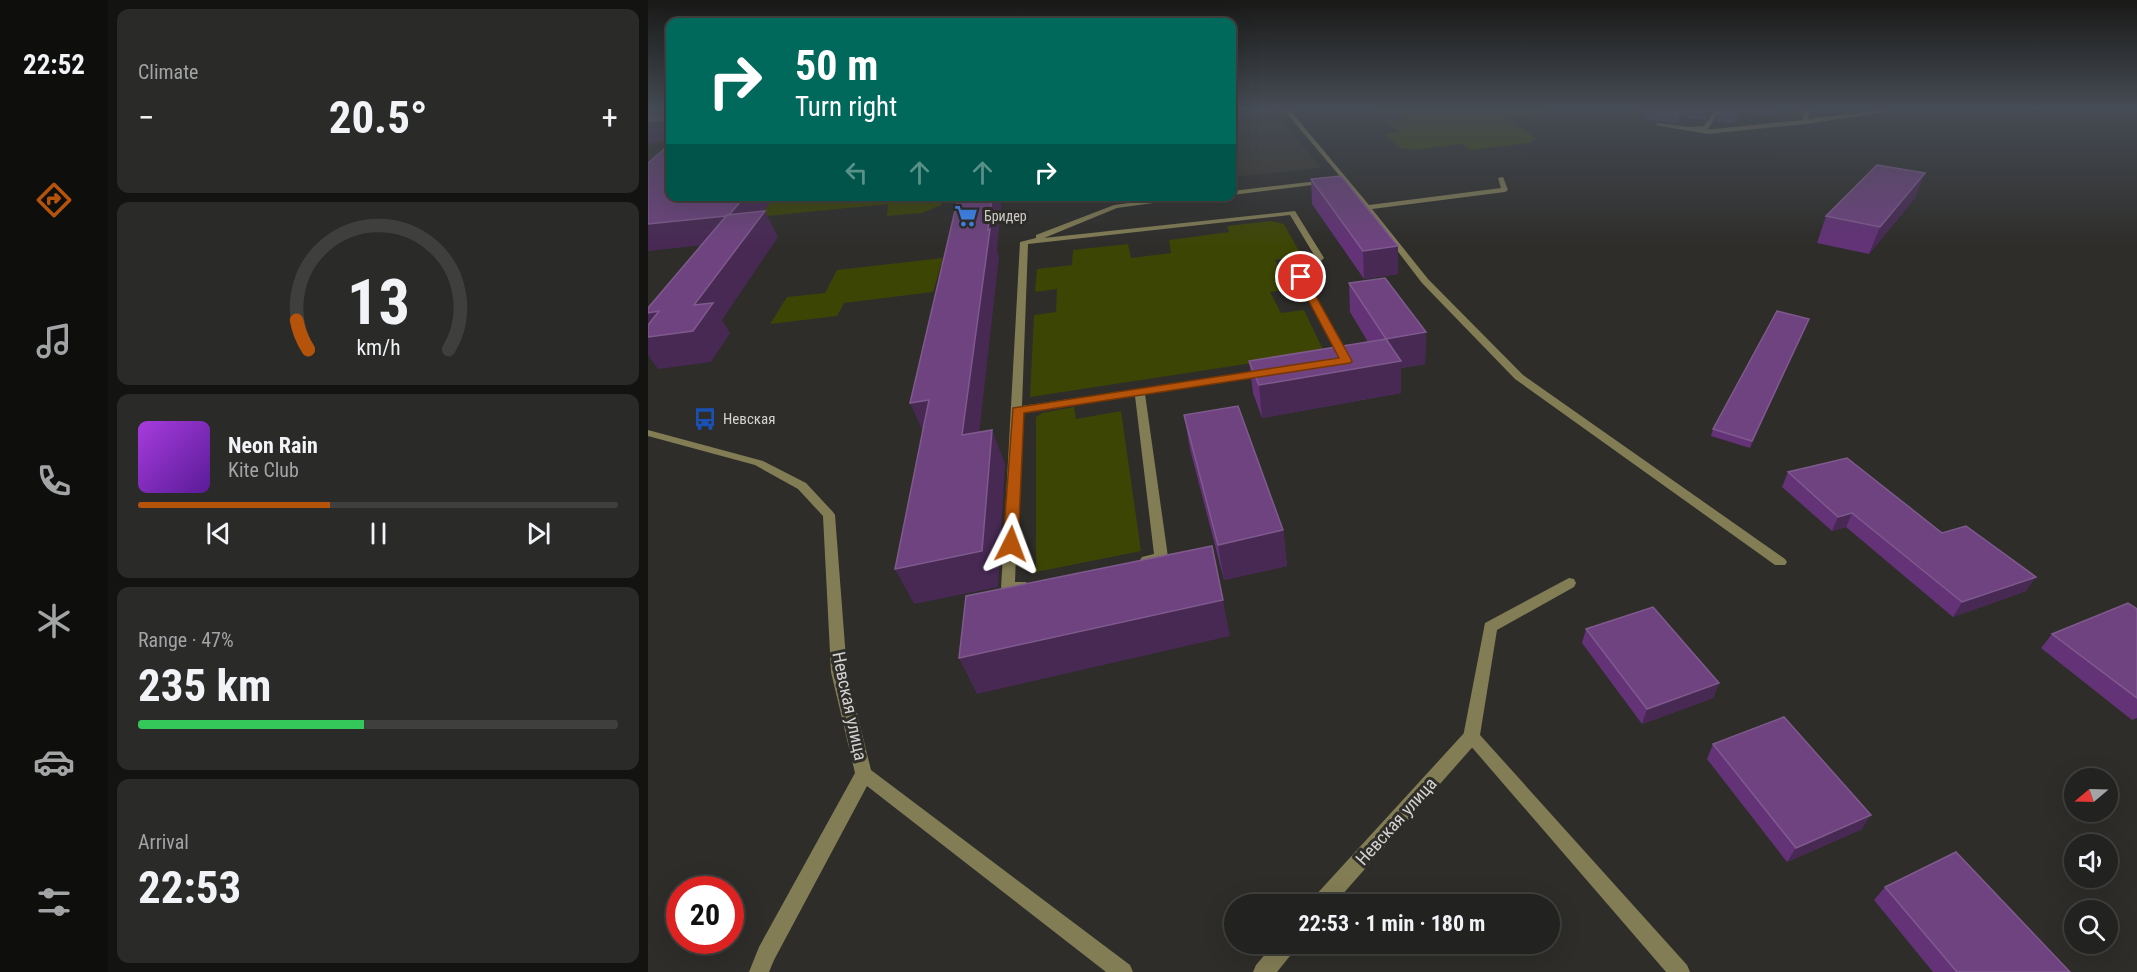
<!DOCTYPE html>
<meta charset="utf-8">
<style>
:root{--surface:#222220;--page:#2a2a29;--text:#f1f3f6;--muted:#a2a4a5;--line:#3f3f3e;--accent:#b45309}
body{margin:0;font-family:"Roboto Condensed",sans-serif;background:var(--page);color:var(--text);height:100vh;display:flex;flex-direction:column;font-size:22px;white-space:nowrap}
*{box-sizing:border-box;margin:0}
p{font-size:20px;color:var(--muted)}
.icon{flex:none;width:33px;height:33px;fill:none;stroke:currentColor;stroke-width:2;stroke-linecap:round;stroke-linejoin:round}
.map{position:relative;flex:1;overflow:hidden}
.details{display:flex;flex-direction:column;gap:9px;padding:9px;background:#131312;width:540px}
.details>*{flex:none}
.hud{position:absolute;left:18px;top:18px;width:570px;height:183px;border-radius:12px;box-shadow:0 6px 24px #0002,0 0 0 2px var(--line);background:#00695c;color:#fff;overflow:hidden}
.needle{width:39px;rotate:251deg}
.fabs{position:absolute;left:1416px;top:768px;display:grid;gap:12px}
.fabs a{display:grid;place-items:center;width:54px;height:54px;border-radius:50%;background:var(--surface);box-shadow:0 6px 24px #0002,0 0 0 2px var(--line);font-size:30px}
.speed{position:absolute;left:18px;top:876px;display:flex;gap:12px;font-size:30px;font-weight:700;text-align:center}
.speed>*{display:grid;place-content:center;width:78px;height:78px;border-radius:50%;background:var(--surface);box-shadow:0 6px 24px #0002,0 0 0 2px var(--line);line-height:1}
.speed .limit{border:9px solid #d22;background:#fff;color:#111}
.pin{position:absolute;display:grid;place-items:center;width:51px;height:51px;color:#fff;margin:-26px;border:3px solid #fff;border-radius:50%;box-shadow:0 2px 6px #0007}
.me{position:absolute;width:66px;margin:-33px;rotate:3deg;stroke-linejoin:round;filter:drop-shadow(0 0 4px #0008)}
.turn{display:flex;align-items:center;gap:21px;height:126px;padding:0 30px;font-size:27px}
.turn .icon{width:78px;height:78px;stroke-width:2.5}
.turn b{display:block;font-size:42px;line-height:51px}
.lanes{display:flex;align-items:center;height:57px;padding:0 30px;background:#0003;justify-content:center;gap:30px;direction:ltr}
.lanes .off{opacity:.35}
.big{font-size:45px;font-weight:700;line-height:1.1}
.details .tile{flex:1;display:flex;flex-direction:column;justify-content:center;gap:9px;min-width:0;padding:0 21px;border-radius:12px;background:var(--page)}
.details .dial{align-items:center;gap:0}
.dial svg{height:156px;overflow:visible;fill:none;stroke:var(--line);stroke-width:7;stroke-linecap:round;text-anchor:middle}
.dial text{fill:var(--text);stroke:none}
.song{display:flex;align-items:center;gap:18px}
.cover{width:72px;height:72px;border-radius:9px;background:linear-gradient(135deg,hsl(280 70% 55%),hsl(270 70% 35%))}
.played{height:6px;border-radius:3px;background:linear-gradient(90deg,var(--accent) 40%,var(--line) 40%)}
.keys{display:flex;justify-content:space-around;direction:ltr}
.heat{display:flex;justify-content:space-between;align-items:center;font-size:33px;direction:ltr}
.charge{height:9px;border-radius:4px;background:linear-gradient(90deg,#34c759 47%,var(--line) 0)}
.trip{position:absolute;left:576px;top:894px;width:336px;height:60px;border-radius:30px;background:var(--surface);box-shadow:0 6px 24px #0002,0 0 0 2px var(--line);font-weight:700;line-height:60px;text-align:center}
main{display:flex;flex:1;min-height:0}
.menu{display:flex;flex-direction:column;width:108px;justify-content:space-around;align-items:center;background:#0e0e0d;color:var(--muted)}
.menu .icon{width:42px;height:42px}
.menu .selected{color:var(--accent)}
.menu b{font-size:27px;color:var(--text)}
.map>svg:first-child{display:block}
.built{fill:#39352d}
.green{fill:#3d4505}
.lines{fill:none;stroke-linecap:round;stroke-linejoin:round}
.lane{fill:#837d55;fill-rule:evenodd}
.street{fill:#837d55;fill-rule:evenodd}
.wall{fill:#633277}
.shaded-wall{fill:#482954}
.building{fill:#6f4380;stroke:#7f5a8d;stroke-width:1.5}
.route{fill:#b45309;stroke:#753606;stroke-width:1.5}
.labels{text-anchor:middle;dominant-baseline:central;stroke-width:6;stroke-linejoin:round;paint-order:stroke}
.far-poi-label{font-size:14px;fill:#d4d3d1;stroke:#2e2d2a;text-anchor:start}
.poi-label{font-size:15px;fill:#d4d3d1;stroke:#2e2d2a;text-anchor:start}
.near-street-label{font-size:18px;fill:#d4d3d1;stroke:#2e2d2a}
</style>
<main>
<nav class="menu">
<b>22:52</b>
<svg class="icon selected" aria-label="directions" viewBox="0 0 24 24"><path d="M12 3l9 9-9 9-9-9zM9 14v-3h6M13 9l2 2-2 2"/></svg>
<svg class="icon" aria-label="music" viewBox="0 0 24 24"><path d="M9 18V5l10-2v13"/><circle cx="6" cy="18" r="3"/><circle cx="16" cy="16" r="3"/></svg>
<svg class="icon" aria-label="phone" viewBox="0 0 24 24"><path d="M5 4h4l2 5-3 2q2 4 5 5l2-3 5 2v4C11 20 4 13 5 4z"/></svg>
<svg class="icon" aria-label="climate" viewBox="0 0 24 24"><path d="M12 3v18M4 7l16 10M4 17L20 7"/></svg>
<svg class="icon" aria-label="car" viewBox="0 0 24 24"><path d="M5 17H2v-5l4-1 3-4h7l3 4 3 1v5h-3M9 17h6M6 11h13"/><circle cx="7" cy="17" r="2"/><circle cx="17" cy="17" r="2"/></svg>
<svg class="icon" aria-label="filters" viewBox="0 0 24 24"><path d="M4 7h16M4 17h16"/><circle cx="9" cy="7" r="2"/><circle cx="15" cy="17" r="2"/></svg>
</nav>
<section class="details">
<div class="tile"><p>Climate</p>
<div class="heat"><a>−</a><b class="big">20.5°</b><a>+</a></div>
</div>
<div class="tile dial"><svg viewBox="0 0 100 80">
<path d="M14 69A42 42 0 1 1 86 69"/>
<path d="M14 69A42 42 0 0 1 8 54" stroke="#b45309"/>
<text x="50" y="56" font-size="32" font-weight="700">13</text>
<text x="50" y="72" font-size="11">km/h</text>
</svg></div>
<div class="tile">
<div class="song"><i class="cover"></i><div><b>Neon Rain</b><p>Kite Club</p></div></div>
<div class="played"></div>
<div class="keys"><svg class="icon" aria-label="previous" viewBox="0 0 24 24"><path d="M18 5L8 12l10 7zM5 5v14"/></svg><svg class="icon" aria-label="pause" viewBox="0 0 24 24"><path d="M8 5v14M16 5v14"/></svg><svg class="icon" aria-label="next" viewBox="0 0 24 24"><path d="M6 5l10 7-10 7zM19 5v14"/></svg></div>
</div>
<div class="tile"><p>Range · 47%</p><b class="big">235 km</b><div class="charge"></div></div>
<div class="tile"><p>Arrival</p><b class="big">22:53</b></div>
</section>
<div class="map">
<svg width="1489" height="972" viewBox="0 0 1489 972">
<rect width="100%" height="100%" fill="#2e2d2a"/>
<path class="built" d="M 584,109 L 625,109 L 673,168 L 584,177 Z"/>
<path class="green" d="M 749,109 L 892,109 L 898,113 L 857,118 L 888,138 L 882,143 L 822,150 L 815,144 L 767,150 L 753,148 L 737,134 L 751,132 L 738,121 L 758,118 L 751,113 L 732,115 L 727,111 Z
M 98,197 L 295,197 L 293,205 L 274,213 L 239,216 L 240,204 L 48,223 Z
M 623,221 L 636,224 L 651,251 L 644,257 L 627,260 L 642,289 L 622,292 L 633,313 L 656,310 L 676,352 L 382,397 L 386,315 L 408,312 L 409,289 L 387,292 L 389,269 L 424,265 L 425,250 L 480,244 L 483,258 L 523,253 L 521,240 L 581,232 L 579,226 Z
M 295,258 L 285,292 L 196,303 L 189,316 L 122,324 L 139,297 L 177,293 L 189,270 Z
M 426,407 L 428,419 L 473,411 L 493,551 L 388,572 L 388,417 L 394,413 Z"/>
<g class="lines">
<path class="lane" d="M 635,109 L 641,109 L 721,205 L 853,188 L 850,178 L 855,177 L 860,190 L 857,192 L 724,209 L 780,279 L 875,375 L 1137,559 L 1139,562 L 1137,565 L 1127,565 L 867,379 L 774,283 L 696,181 Z
M 1067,109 L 1073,109 L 1060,129 L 1056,130 L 1155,120 L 1156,109 L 1162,109 L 1160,119 L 1232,111 L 1232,109 L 1238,109 L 1238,112 L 1157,124 L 1060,134 L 1007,125 L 1010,123 L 1040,127 L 1056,126 Z
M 679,180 L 681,181 L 681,183 L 584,195 L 584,191 Z
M 532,196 L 557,196 L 469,208 L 396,238 L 647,211 L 676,258 L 657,277 L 702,359 L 697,362 L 692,359 L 649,277 L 668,258 L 642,215 L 380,244 L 374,406 L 618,370 L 623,373 L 618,376 L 497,394 L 520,557 L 518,560 L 499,565 L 494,563 L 492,560 L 494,557 L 506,554 L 487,396 L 373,413 L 367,582 L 378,582 L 380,586 L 378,590 C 370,592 363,595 355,593 L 353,589 L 372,242 L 388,238 L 388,235 L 466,205 Z
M 921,578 L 926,579 L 928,583 L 926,587 L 849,630 L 832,735 L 1039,965 L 1042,972 L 1018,972 L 815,737 L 837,623 Z"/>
<path class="street" d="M 0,430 L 115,461 L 158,483 L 185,512 L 187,515 L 199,672 L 223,770 L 482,965 L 485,972 L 458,972 L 219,786 L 126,960 L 121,972 L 101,972 L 111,947 L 207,773 L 183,672 L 175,516 L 150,489 L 107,465 L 0,436 Z
M 823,730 L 829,732 L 831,737 L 829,742 L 686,904 L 663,904 L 666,897 L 817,732 Z
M 626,944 L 649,944 L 646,951 L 629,972 L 605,972 L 608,965 Z"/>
</g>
<path class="wall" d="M 999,109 L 1065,109 L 1057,120 L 1035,117 L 1029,123 L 996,119 L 997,111 Z
M 1072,109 L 1131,109 L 1126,116 L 1094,112 L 1086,123 L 1068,121 L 1070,113 Z
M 663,179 L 750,274 L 716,279 L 664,204 Z
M 1267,198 L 1221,254 L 1169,243 L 1178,216 Z
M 701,283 L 778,332 L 777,364 L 753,368 L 753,393 L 614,418 L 605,393 L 601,361 L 720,342 L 702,312 Z
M 1161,319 L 1102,448 L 1063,436 L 1065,429 Z
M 536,415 L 635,530 L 639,566 L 576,580 L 542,449 Z
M 1140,472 L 1294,533 L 1378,591 L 1305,617 L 1198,527 L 1184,531 L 1134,487 Z
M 1489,609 L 1489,718 L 1484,720 L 1393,648 L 1404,634 Z
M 938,629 L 1071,683 L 1065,698 L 994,724 L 934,643 Z
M 1065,744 L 1214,829 L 1139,862 L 1059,759 Z
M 1237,887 L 1422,972 L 1285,972 L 1226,900 Z"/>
<path class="shaded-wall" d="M 1036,109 L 1035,117 L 1029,123 L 1031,115 Z
M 1061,109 L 1065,109 L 1057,120 L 1059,111 Z
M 1092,109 L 1095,109 L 1094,112 L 1086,123 L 1088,115 Z
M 22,119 L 22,141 L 0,143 L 0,121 Z
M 1277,173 L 1267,198 L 1221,254 L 1232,227 Z
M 97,196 L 127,196 L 94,241 L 0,251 L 0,224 Z
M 344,196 L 354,196 L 349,251 L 351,257 L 327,469 L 314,435 Z
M 117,211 L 130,237 L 74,320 L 82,333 L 63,362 L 10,369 L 0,355 L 0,337 L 9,335 L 0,321 L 0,313 L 46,305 Z
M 750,246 L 750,274 L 716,279 L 715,251 Z
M 1161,319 L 1159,325 L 1102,448 L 1104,441 Z
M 778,332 L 777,364 L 753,368 L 753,393 L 614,418 L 611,385 L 738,339 Z
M 281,400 L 277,436 L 262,403 Z
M 344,430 L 357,464 L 350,587 L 266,604 L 247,569 Z
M 1204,513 L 1198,527 L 1184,531 L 1190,517 Z
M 635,530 L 639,566 L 576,580 L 570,545 Z
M 1388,577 L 1378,591 L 1305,617 L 1314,602 Z
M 575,600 L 582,636 L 329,694 L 311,658 Z
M 1071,683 L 1065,698 L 994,724 L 999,709 Z
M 1223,815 L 1214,829 L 1139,862 L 1148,848 Z"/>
<path class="building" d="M 0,109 L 22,109 L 22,119 L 0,121 Z
M 999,109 L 1036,109 L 1031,115 L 997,111 Z
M 1040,109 L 1061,109 L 1059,111 Z
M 1072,109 L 1092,109 L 1088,115 L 1070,113 Z
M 22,144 L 22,196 L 97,196 L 82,214 L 78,216 L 0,224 L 0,163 Z
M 1229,165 L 1277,173 L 1232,227 L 1178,216 Z
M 693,176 L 750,246 L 715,251 L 663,179 Z
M 307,196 L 344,196 L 340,230 L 342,229 L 314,435 L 344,430 L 334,551 L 247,569 L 281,400 L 262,403 L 309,202 L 306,202 Z
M 117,211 L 46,305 L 65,303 L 45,331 L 0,337 L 0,325 L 11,311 L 0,313 L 0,308 L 79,215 Z
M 737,278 L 778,332 L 738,339 L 701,283 Z
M 1129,311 L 1161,319 L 1104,441 L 1065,429 Z
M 738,339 L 753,361 L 611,385 L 601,361 Z
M 590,406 L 635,530 L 570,545 L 536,415 Z
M 1199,458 L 1294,533 L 1318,526 L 1388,577 L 1314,602 L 1204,513 L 1190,517 L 1140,472 Z
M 564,546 L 575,600 L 311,658 L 318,596 Z
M 1480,603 L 1489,609 L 1489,698 L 1404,634 Z
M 1005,607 L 1071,683 L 999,709 L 938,629 Z
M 1136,717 L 1223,815 L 1148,848 L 1065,744 Z
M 1308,852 L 1422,972 L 1309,972 L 1237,887 Z"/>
<linearGradient id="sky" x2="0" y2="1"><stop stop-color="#191917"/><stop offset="0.44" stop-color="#464c55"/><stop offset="1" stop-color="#464c55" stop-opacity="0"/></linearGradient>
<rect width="1489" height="245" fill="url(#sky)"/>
<path class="route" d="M 649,275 L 657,277 L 704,361 L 702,363 L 376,413 L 370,544 L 368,548 L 357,548 L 355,544 L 365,408 L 691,358 L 648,277 Z"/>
<defs>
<g id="supermarket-bare" transform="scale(1.8)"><path d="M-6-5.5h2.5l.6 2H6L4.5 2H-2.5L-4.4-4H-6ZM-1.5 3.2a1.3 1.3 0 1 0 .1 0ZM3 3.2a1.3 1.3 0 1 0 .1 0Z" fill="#3f7fe0" stroke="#2e2d2a" stroke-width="2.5" paint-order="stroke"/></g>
<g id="bus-bare" transform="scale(1.8)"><path d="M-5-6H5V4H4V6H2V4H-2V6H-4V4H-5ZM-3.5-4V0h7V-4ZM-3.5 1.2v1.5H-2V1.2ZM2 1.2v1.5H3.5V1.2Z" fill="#1a4fb4" stroke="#2e2d2a" stroke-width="2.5" paint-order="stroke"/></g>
</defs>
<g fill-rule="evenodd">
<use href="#supermarket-bare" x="318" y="216"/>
<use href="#bus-bare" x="57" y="419"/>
</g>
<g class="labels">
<g class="far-poi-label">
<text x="336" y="216">Бридер</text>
</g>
<g class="poi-label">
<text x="75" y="419">Невская</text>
</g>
<g class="near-street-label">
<text transform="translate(202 706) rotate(78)">Невская улица</text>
<text transform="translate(748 821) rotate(-48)">Невская улица</text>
</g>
</g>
</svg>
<div class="fabs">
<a><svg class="needle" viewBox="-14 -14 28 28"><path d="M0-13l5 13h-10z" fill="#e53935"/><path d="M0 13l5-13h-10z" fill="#a2a4a5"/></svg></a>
<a><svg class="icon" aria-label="sound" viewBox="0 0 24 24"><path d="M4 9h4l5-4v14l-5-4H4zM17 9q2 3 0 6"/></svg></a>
<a><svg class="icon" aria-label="search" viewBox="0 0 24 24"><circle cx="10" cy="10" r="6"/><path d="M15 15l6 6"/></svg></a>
</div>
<div class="speed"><div class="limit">20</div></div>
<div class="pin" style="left:653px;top:277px;background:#d93025"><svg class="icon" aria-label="arrive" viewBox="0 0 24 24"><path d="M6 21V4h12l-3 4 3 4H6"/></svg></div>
<svg class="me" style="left:363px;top:544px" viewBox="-20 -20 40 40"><path d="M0-17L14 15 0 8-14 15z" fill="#b45309" stroke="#fff" stroke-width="4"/></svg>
<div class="trip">22:53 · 1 min · 180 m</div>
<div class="hud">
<div class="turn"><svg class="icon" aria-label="right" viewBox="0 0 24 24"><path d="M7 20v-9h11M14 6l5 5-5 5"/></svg><div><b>50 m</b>Turn right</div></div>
<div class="lanes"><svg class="icon off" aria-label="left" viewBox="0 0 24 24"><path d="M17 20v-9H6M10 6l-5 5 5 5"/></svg><svg class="icon off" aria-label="ahead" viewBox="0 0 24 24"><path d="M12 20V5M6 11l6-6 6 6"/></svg><svg class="icon off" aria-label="ahead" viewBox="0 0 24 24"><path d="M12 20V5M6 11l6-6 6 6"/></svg><svg class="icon" aria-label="right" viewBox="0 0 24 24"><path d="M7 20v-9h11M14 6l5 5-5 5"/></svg></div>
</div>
</div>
</main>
